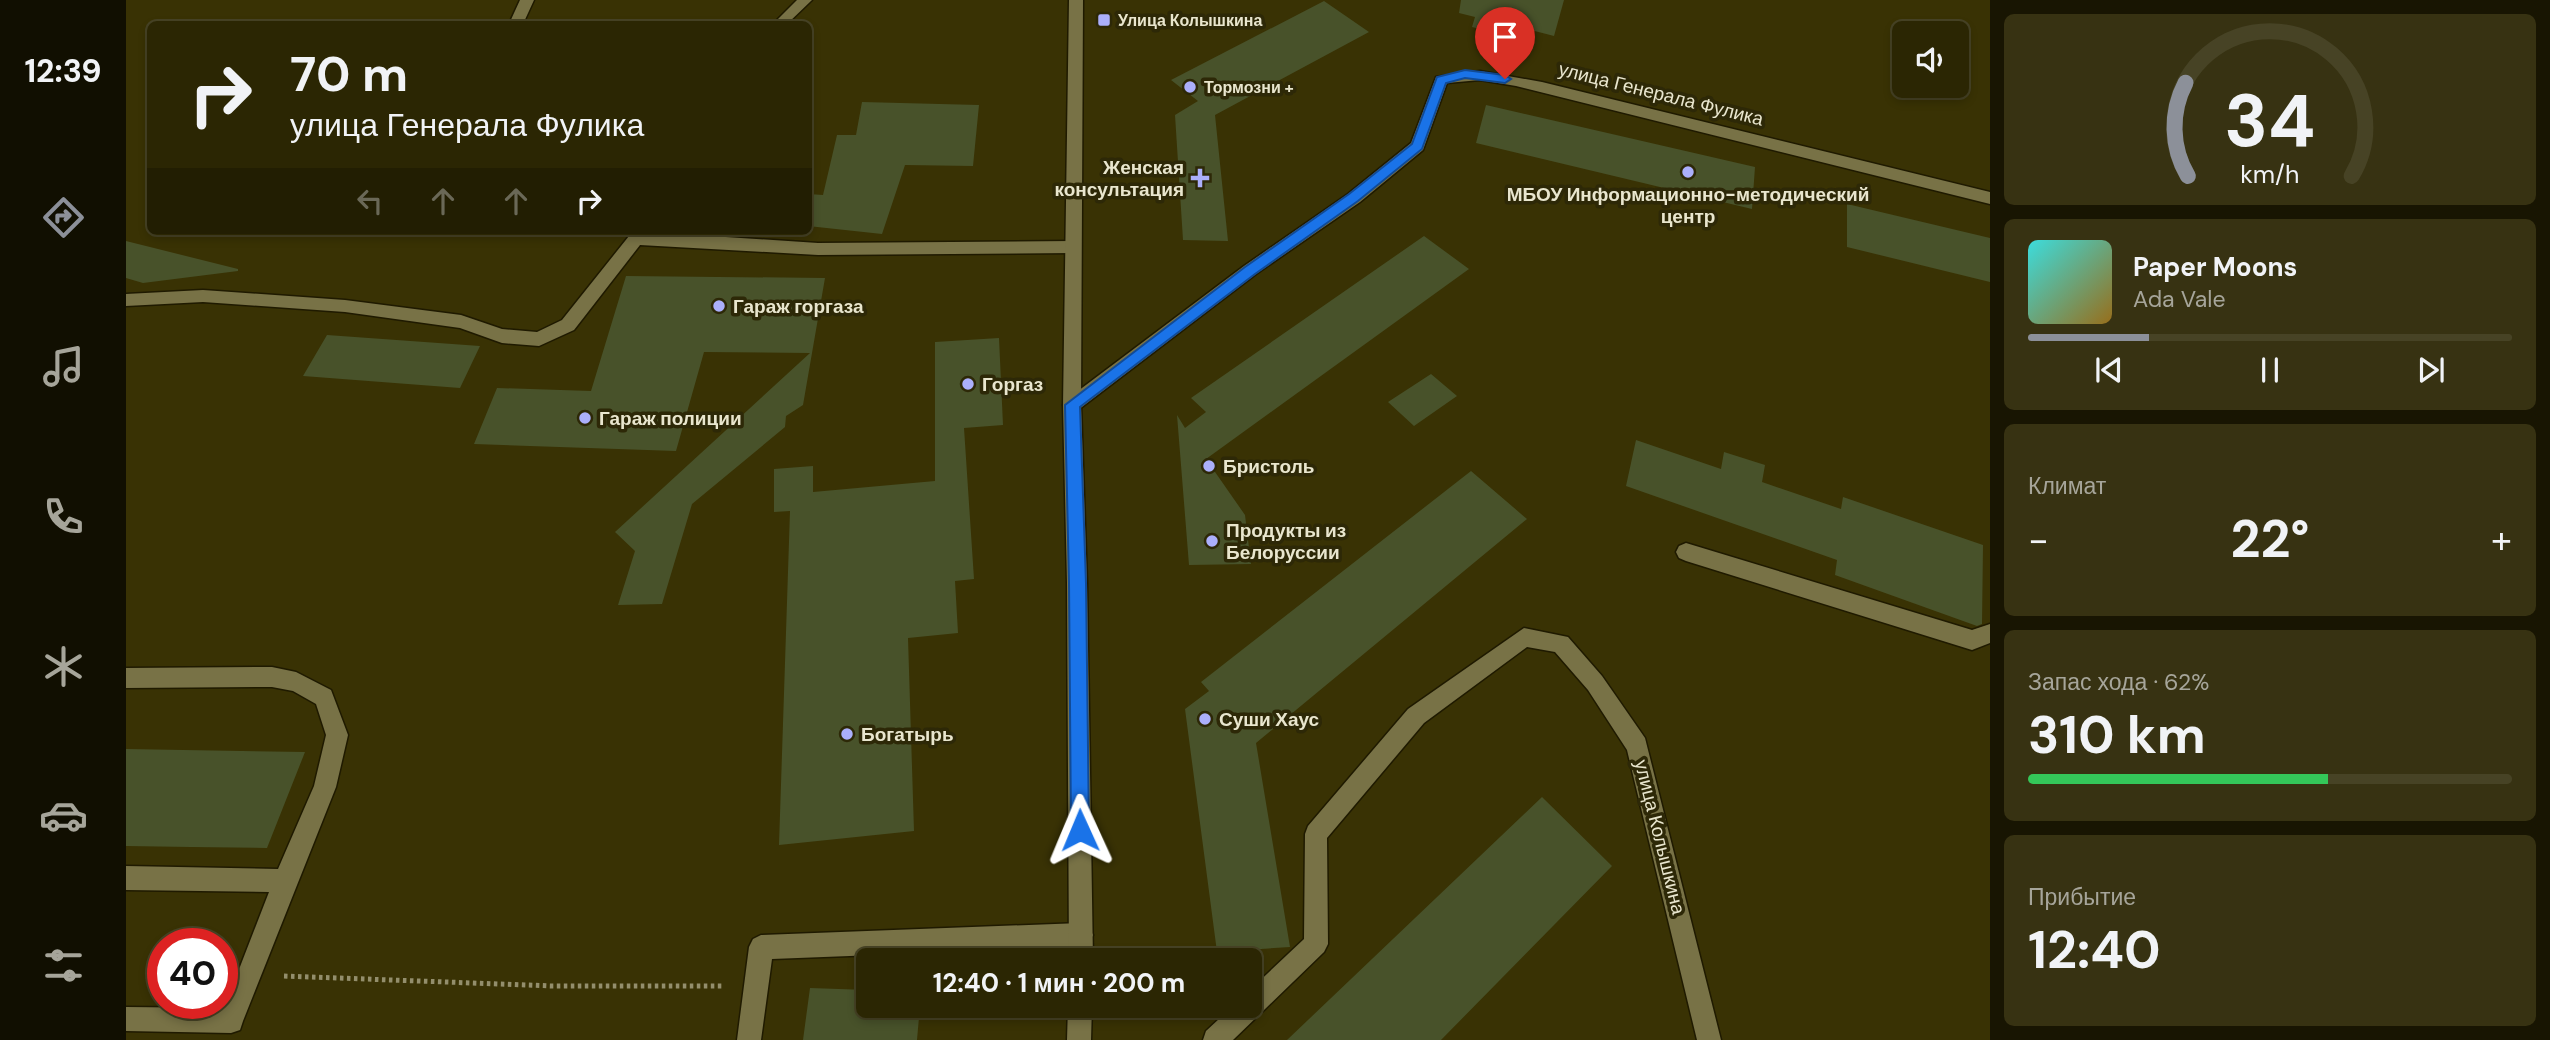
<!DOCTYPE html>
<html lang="ru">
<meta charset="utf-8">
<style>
:root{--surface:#2b2603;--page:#373212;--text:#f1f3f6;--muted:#a6a59a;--line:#474325;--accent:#8c9099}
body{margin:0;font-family:"DM Sans",sans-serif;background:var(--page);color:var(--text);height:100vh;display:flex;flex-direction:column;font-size:26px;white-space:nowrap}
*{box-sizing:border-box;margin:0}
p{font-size:23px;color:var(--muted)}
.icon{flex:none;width:38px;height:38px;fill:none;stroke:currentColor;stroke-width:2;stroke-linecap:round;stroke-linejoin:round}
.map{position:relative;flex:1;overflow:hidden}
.panel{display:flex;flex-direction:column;gap:14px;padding:14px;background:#181502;width:560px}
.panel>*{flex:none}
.hud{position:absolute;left:21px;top:21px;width:665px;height:214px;border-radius:10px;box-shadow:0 4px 10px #0003,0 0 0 2px var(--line);background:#2b2603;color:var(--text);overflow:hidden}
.tools{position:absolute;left:1766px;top:21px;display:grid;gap:14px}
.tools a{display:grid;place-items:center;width:77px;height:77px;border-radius:10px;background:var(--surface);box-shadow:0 4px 10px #0003,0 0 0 2px var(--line);font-size:35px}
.speed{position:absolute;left:21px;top:928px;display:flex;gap:14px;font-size:35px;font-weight:700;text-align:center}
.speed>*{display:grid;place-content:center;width:91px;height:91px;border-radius:50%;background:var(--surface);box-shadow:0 4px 10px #0003,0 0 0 2px var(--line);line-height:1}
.speed .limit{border:10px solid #d22;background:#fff;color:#111}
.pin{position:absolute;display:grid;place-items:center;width:60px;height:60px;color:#fff;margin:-72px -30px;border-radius:50% 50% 50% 0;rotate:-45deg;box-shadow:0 0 7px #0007}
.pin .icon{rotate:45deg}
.me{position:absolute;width:77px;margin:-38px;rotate:359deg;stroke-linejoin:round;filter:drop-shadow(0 0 5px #0008)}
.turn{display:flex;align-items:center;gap:24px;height:147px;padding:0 28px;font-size:32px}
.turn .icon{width:91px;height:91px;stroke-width:2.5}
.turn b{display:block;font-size:49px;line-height:60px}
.lanes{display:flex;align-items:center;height:66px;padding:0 28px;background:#0003;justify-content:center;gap:35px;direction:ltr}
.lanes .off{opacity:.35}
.big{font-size:52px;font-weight:700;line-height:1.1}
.panel .widget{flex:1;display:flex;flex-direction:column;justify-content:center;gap:10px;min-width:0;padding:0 24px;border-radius:10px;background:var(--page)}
.panel .dial{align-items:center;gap:0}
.dial svg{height:182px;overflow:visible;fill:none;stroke:var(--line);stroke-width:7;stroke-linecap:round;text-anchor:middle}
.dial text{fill:var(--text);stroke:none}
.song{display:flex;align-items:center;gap:21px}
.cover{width:84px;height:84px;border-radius:10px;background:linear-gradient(135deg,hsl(180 70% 55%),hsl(40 70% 35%))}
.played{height:7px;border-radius:4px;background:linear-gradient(90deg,var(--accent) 25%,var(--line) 25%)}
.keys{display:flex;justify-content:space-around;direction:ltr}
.heat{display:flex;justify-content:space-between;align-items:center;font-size:38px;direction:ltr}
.charge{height:10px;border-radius:5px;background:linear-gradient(90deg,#34c759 62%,var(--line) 0)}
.trip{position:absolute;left:730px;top:948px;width:406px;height:70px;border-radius:10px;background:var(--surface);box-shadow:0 4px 10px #0003,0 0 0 2px var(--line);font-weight:700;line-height:70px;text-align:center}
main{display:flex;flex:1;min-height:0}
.tabs{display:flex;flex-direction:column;width:126px;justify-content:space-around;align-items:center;background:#110f01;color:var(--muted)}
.tabs .icon{width:49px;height:49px}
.tabs .active{color:var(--accent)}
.tabs b{font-size:32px;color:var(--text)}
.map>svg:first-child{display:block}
.building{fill:#48522a}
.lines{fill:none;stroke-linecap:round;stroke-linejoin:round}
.service-casing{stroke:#1f1a00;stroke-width:3}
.minor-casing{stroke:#1f1a00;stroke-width:3}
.tertiary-casing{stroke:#1f1a00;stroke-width:3}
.path{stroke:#938e6c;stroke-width:5;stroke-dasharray:3.5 3.5;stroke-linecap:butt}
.service{fill:#787246;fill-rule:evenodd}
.minor{fill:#787246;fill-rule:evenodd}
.tertiary{fill:#787246;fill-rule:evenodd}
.route{fill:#1a73e8;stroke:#114b97;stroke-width:2}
.poi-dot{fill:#abaffb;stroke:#2d2807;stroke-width:2.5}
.labels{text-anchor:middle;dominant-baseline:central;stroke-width:7;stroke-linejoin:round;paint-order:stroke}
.far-poi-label{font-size:16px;font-weight:bold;fill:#e9e6ce;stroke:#2d2807;text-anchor:start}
.street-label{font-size:19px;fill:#e9e6ce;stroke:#2d2807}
.poi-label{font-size:19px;font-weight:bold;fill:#e9e6ce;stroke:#2d2807;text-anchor:start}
</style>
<main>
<nav class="tabs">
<b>12:39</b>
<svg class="icon active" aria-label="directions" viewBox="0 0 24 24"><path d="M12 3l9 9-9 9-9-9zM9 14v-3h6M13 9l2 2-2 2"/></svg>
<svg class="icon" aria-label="music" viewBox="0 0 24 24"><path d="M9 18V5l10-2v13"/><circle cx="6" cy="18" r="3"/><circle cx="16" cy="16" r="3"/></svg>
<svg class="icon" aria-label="phone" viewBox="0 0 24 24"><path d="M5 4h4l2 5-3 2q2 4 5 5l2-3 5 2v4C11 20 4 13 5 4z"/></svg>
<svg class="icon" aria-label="climate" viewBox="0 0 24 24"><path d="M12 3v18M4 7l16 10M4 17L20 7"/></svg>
<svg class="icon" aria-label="car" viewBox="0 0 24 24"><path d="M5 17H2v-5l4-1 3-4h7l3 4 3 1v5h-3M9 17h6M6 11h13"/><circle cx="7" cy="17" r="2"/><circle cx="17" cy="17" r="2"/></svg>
<svg class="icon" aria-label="filters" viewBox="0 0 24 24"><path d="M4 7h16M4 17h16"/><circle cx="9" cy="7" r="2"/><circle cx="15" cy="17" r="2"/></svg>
</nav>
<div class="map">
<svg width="1864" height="1040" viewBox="0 0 1864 1040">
<rect width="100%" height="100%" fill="#393204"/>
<path class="building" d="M 1335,0 L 1438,0 L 1428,36 L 1381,24 L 1378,35 L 1346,27 L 1349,17 L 1333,13 Z
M 1198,1 L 1243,32 L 1089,115 L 1102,241 L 1057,240 L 1049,115 L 1072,101 L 1045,80 Z
M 736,102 L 853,105 L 847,166 L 779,165 L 756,234 L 682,226 L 682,194 L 697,195 L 711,135 L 730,135 Z
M 1360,105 L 1629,167 L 1626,209 L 1350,143 Z
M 1721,204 L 1864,238 L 1864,282 L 1721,247 Z
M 1298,236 L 1343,269 L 1080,459 L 1119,515 L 1125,564 L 1063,565 L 1051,415 L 1059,428 L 1080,412 L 1065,398 Z
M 0,241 L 112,269 L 112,271 L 17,283 L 0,278 Z
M 500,276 L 699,278 L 677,405 L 660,416 L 659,427 L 566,504 L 536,604 L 492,605 L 509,551 L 489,532 L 684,353 L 578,352 L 550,451 L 348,444 L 371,388 L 465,391 Z
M 201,335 L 354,346 L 334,388 L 177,376 Z
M 873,338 L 877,425 L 838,428 L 848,579 L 829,581 L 832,633 L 782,638 L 788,831 L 653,845 L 664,511 L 648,512 L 648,469 L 687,466 L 687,492 L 809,481 L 809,342 Z
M 1305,374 L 1331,396 L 1288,426 L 1262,402 Z
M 1510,440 L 1595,469 L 1598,452 L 1639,465 L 1636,482 L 1715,509 L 1717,497 L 1857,545 L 1856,624 L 1851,626 L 1709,575 L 1711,560 L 1500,486 Z
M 1345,471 L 1401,519 L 1130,743 L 1164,947 L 1091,952 L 1059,709 L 1083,691 L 1075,682 Z
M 0,749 L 179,752 L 141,848 L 65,847 L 0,846 Z
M 1416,797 L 1486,866 L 1315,1040 L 1161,1040 Z
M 684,988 L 742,990 L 742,1006 L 794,1006 L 791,1040 L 677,1040 Z"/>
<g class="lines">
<g class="service-casing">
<path id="service" d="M 394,0 L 408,0 L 397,24 L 383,24 Z
M 671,0 L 686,0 L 661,24 L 647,24 Z
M 507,231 L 692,243 L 947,241 L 955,247 L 947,253 L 692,255 L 514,245 L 448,330 L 413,346 L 376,343 L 334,328 L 219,312 L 77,302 L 0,306 L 0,294 L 77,290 L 219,300 L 335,315 L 376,329 L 411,332 L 436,320 Z
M 1560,543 L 1846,630 L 1864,624 L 1864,643 L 1846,650 L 1560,561 L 1553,558 L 1550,552 L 1553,546 Z
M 1398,628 L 1442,637 L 1476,676 L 1519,738 L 1595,1040 L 1571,1040 L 1501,750 L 1462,690 L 1429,652 L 1401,647 L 1298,723 L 1201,838 L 1202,944 L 1198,952 L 1107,1040 L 1077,1040 L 1080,1031 L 1107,1006 L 1124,1006 L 1124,990 L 1178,939 L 1179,834 L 1182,826 L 1282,709 Z
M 146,667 L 170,672 L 205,690 L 222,735 L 210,787 L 117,1021 L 114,1030 L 105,1033 L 0,1031 L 0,1007 L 98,1008 L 143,892 L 0,890 L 0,866 L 152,869 L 188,786 L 200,735 L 190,704 L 167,691 L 146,687 L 0,688 L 0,668 Z
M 955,923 L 963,927 L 967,935 L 963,943 L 955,947 L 646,959 L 635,1040 L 611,1040 L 623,947 L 627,939 L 635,935 Z"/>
</g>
<g class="minor-casing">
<path id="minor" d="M 1354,71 L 1416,82 L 1864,192 L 1864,204 L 1390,86 L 1354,80 L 1321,83 L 1297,150 L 1234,202 L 1130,274 L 952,410 L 946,412 L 940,410 L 937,405 L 940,400 L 1118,266 L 1222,194 L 1285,143 L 1310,77 Z"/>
</g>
<g class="tertiary-casing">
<path id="tertiary" d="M 943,0 L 957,0 L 955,405 L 961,583 L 967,961 L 943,961 L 941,583 L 937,405 Z
M 942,1006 L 966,1006 L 965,1040 L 941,1040 Z"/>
</g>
<path class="path" d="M 158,976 L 427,986 L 597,986"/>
<use href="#service" class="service"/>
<use href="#minor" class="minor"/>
<use href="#tertiary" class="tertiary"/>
</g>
<path class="route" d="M 1339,70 L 1379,75 L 1385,79 L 1379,83 L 1339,78 L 1320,83 L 1296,149 L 1232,201 L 1129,274 L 954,407 L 960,583 L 963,830 L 961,837 L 954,840 L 947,837 L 945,830 L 943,583 L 939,405 L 1119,267 L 1223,194 L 1286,144 L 1311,77 Z"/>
<g class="poi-dot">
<rect x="971" y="13" width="14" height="14" rx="3.5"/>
<circle cx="1064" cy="87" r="7"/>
<circle cx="1562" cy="172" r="7"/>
<path d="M1070.5 167.5h7v7h7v7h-7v7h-7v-7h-7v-7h7z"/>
<circle cx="593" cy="306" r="7"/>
<circle cx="842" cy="384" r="7"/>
<circle cx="459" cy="418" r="7"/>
<circle cx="1083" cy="466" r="7"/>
<circle cx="1086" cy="541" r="7"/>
<circle cx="1079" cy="719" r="7"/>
<circle cx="721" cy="734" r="7"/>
</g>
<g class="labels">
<g class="far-poi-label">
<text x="992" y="20">Улица Колышкина</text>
<text x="1078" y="87">Тормозни +</text>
</g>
<g class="street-label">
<text transform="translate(1535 94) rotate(14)">улица Генерала Фулика</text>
<text transform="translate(1534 837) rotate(76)">улица Колышкина</text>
</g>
<g class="poi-label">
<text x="1058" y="167" text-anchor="end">Женская<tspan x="1058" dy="22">консультация</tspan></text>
<text x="1562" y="194" text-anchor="middle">МБОУ Информационно-методический<tspan x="1562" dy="22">центр</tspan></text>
<text x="607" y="306">Гараж горгаза</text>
<text x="856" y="384">Горгаз</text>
<text x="473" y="418">Гараж полиции</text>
<text x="1097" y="466">Бристоль</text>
<text x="1100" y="530">Продукты из<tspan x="1100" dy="22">Белоруссии</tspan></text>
<text x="1093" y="719">Суши Хаус</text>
<text x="735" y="734">Богатырь</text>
</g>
</g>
</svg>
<div class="tools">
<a><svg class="icon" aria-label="sound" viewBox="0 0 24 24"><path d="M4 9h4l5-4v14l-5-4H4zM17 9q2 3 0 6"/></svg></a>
</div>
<div class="speed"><div class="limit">40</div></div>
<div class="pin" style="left:1379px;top:79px;background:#d93025"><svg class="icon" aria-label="arrive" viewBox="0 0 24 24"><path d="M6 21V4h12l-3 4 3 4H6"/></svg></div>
<svg class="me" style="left:954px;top:830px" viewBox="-20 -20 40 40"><path d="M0-17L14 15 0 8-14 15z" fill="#1a73e8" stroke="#fff" stroke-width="4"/></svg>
<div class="trip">12:40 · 1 мин · 200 m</div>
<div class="hud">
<div class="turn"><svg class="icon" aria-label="right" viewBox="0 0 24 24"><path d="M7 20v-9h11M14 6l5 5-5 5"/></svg><div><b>70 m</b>улица Генерала Фулика</div></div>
<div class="lanes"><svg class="icon off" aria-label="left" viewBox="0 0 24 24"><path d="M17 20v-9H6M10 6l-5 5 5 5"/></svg><svg class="icon off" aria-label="ahead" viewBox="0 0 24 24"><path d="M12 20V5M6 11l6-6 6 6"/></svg><svg class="icon off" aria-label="ahead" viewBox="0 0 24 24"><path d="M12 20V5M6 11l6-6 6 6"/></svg><svg class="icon" aria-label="right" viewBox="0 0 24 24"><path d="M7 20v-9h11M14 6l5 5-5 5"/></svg></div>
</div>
</div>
<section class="panel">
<div class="widget dial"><svg viewBox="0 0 100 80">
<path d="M14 69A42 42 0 1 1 86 69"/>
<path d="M14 69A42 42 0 0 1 13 28" stroke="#8c9099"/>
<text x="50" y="56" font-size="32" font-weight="700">34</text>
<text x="50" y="72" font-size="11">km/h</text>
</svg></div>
<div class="widget">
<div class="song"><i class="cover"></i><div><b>Paper Moons</b><p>Ada Vale</p></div></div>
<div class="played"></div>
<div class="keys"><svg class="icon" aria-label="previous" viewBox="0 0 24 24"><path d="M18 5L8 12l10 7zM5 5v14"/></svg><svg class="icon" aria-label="pause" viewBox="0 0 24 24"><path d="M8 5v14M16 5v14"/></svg><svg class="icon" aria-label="next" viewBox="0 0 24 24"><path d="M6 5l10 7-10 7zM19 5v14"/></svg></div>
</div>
<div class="widget"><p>Климат</p>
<div class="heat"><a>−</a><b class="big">22°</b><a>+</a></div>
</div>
<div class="widget"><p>Запас хода · 62%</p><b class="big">310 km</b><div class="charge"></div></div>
<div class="widget"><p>Прибытие</p><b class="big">12:40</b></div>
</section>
</main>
